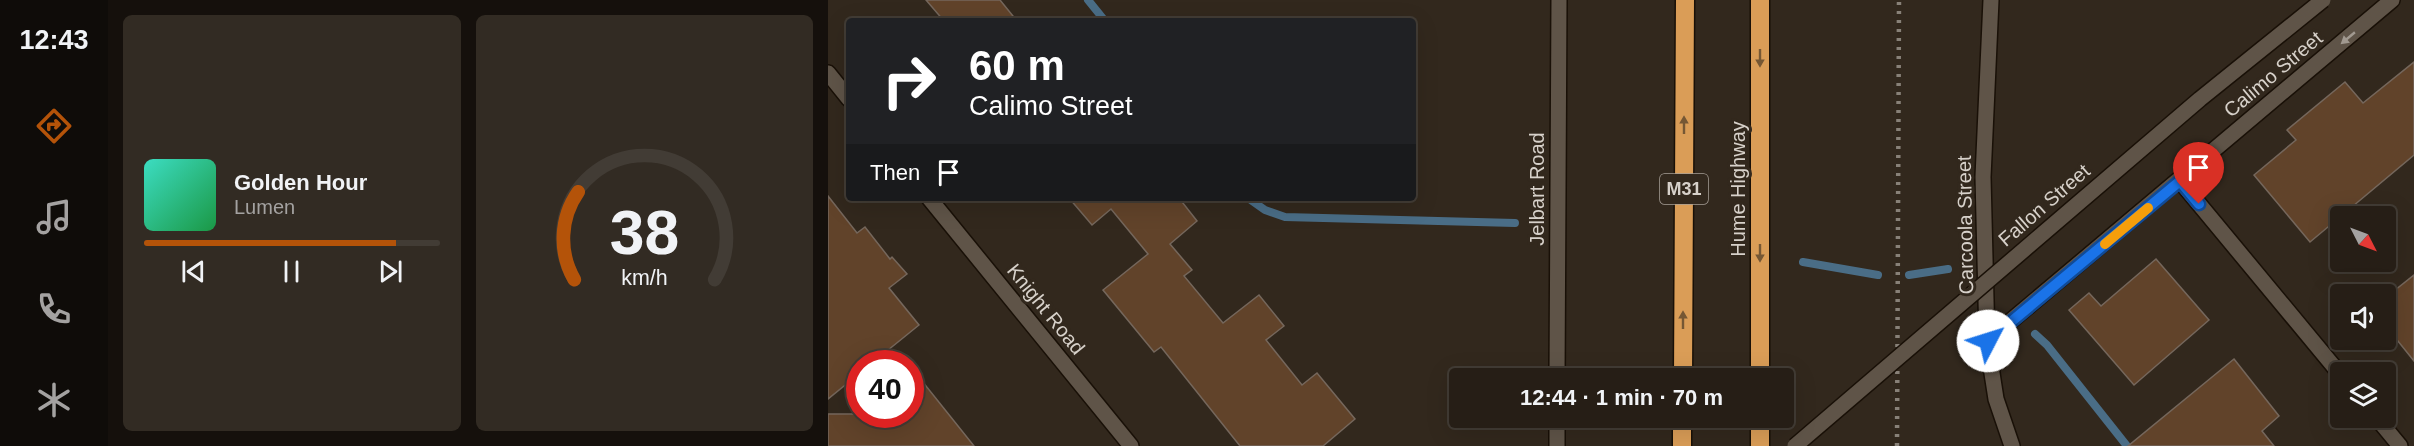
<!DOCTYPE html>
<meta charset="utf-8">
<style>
:root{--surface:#261e16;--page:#322b23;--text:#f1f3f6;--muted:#a4a2a1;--line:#423c35;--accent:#b45309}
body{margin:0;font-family:Arial,sans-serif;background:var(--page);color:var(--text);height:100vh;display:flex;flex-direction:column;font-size:22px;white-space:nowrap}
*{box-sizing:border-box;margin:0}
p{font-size:20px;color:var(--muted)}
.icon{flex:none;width:33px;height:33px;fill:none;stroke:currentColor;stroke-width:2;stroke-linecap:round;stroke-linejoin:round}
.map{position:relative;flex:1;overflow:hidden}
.side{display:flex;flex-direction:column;gap:15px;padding:15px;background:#15100c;width:720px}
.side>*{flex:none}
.guide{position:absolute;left:18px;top:18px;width:570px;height:183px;border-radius:6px;box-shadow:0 6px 24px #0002,0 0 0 2px var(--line);background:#202124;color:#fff;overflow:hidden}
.needle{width:39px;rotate:132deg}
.tools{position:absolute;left:1502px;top:206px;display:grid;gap:12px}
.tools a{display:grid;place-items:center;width:66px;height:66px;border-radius:6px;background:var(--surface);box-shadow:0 6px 24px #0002,0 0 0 2px var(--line);font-size:30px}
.speed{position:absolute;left:18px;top:350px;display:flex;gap:12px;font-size:30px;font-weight:700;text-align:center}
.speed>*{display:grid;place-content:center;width:78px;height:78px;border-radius:50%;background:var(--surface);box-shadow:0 6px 24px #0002,0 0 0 2px var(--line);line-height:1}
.speed .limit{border:9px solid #d22;background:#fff;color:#111}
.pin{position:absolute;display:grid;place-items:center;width:51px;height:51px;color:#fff;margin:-62px -26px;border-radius:50% 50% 50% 0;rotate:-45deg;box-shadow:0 0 6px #0007}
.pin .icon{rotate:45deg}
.me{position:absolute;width:66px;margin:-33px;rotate:50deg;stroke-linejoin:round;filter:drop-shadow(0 0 4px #0008)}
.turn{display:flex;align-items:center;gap:21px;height:126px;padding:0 24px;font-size:27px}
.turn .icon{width:78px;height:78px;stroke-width:2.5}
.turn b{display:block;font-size:42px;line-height:51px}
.then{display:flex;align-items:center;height:57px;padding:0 24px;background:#0003;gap:12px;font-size:22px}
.side .tile{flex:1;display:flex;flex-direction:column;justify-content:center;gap:9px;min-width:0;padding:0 21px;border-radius:9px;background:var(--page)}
.side .dial{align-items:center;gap:0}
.dial svg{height:156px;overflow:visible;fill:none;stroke:var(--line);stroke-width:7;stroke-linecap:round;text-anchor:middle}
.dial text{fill:var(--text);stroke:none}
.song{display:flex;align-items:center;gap:18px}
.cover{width:72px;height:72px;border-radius:9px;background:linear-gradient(135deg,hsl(170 70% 55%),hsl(140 70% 35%))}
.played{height:6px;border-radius:3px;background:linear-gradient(90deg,var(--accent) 85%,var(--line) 85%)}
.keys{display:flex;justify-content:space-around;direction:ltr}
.side .tiles{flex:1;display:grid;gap:15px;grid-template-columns:repeat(2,1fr)}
.trip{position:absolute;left:621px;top:368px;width:345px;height:60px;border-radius:6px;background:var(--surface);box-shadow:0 6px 24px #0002,0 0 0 2px var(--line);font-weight:700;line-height:60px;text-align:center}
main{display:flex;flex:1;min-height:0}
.tabs{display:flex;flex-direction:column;width:108px;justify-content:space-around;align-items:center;background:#0f0c09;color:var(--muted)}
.tabs .icon{width:42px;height:42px}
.tabs .on{color:var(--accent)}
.tabs b{font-size:27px;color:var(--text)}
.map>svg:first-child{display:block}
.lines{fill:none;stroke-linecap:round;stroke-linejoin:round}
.stream{stroke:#4a6d86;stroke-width:8}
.building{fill:#61432a;stroke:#75675c;stroke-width:1.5}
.minor-casing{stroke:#191007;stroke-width:18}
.tertiary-casing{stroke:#191007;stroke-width:18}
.motorway-casing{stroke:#191007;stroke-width:21}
.minor{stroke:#5f5448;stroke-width:15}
.tertiary{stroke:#5f5448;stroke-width:15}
.motorway{stroke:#da9d57;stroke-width:18}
.rail{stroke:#888178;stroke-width:4.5;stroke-dasharray:3 6;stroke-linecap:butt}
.tertiary-bridge-casing{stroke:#191007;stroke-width:18;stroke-linecap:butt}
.tertiary-bridge{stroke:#5f5448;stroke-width:15}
.oneway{fill:#a19990}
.oneway2{fill:#755734}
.route-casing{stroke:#114b97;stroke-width:15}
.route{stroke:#1a73e8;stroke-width:10}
.slow{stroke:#f59e0b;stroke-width:10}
.labels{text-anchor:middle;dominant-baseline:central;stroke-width:6;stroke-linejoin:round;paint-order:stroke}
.shield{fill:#32281d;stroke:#a69e96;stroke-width:1.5}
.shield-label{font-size:18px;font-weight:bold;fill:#d7d1ca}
.street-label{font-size:20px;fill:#d7d1ca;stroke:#32281d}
</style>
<main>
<nav class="tabs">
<b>12:43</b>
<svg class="icon on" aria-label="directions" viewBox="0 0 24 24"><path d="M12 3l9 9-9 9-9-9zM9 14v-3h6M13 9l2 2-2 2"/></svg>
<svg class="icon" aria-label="music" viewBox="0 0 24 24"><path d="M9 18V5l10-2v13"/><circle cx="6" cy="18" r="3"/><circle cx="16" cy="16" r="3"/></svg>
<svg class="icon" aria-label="phone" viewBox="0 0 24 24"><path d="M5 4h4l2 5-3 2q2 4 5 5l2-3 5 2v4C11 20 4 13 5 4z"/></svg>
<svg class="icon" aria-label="climate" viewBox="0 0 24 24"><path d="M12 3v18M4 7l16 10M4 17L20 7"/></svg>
</nav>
<section class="side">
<div class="tiles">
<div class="tile">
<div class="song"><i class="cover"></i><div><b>Golden Hour</b><p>Lumen</p></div></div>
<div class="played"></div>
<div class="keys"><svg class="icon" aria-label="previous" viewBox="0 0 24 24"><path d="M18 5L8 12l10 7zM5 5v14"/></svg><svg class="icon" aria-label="pause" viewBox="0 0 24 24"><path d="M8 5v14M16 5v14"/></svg><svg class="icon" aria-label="next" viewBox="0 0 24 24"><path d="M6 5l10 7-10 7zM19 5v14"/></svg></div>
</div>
<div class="tile dial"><svg viewBox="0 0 100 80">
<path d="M14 69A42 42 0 1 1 86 69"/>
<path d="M14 69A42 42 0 0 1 16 24" stroke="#b45309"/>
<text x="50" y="56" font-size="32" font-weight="700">38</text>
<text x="50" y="72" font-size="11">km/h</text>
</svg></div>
</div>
</section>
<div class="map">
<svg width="1586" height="446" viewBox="0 0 1586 446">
<rect width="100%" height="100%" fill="#32281d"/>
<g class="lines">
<path class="stream" d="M 260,0 L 277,21
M 420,198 L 437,210 L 457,217 L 687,223
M 975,262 L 1050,275
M 1081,275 L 1120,269
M 1207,334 L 1219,345 L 1299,446"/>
</g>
<path class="building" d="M 98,0 L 172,0 L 189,21 L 116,21 Z
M 1586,62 L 1586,155 L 1482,242 L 1426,175 L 1468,140 L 1459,130 L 1517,82 L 1535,103 Z
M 0,196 L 29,233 L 37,227 L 62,259 L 64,257 L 79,274 L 61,288 L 91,325 L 44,363 L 32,363 L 32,373 L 0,399 Z
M 241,198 L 351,198 L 369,221 L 342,244 L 364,270 L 356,276 L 395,323 L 431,295 L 456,326 L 438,340 L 474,385 L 489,373 L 527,419 L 495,446 L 412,446 L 333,347 L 326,352 L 275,290 L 320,254 L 283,209 L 264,225 Z
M 1328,259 L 1381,320 L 1306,385 L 1241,310 L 1261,293 L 1273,306 Z
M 1586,275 L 1586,361 L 1557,325 L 1557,298 Z
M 1406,359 L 1451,416 L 1434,431 L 1446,446 L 1300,446 Z
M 82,366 L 146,446 L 0,446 L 0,414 L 82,414 Z"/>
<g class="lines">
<g class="minor-casing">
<path id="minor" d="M 0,73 L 21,99
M 101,198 L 303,446"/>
</g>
<g class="tertiary-casing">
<path id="tertiary" d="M 1163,0 L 1155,177 L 1159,341 L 1168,399 L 1184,446
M 1352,181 L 1512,374
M 1159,341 L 1564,0
M 729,378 L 731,0
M 1548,417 L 1572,446
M 729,446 L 729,417"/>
</g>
<g class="motorway-casing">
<path id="motorway" d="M 932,0 L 932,378
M 855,378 L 857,0
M 932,417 L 932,446
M 854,446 L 854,417"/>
</g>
<use href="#minor" class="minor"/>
<use href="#tertiary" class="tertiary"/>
<use href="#motorway" class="motorway"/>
<path class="rail" d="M 1069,446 L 1071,0"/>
<g class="tertiary-bridge-casing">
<path id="tertiary-bridge" d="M 967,446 L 1372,99 L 1495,0"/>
</g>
<use href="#tertiary-bridge" class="tertiary-bridge"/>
</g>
<defs><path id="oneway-solid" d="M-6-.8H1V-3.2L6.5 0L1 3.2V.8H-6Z" transform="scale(1.5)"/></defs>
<use class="oneway" href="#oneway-solid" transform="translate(1520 38) rotate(140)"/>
<g class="oneway2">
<use href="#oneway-solid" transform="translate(932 58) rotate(90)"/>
<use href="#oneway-solid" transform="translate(856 125) rotate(-90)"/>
<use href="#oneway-solid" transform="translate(932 253) rotate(90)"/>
<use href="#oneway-solid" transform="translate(855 320) rotate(-90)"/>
</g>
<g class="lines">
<g class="route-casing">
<path id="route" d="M 1160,341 L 1352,181 L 1371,204"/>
</g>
<use href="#route" class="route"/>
<path class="slow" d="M 1277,244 L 1320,208"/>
</g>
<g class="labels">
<rect class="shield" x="832" y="174" width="48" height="30" rx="4.5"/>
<g class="shield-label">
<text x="856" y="189">M31</text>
</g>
<g class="street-label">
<text transform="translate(1445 74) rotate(-40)">Calimo Street</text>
<text transform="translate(709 189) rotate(-90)">Jelbart Road</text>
<text transform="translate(910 189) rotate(-90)">Hume Highway</text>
<text transform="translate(1216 205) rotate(-41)">Fallon Street</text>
<text transform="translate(1137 225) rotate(-91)">Carcoola Street</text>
<text transform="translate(218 309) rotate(51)">Knight Road</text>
</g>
</g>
</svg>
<div class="tools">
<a><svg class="needle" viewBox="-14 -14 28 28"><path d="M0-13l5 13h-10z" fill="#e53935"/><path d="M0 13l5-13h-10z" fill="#a4a2a1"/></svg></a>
<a><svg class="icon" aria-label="sound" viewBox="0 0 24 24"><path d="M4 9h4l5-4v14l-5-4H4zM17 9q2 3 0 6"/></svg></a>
<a><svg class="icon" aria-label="layers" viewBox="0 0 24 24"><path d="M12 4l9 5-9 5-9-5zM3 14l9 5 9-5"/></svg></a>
</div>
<div class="speed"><div class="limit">40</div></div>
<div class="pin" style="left:1371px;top:204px;background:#d93025"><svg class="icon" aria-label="arrive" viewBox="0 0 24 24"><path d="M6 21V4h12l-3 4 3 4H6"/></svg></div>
<svg class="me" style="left:1160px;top:341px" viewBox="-20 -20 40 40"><circle r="19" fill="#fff"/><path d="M0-13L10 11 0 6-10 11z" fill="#1a73e8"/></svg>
<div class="trip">12:44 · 1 min · 70 m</div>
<div class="guide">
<div class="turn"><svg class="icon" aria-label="right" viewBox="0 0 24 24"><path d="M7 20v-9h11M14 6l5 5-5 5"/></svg><div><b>60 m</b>Calimo Street</div></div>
<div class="then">Then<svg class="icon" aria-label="arrive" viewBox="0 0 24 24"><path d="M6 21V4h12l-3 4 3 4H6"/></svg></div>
</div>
</div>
</main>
